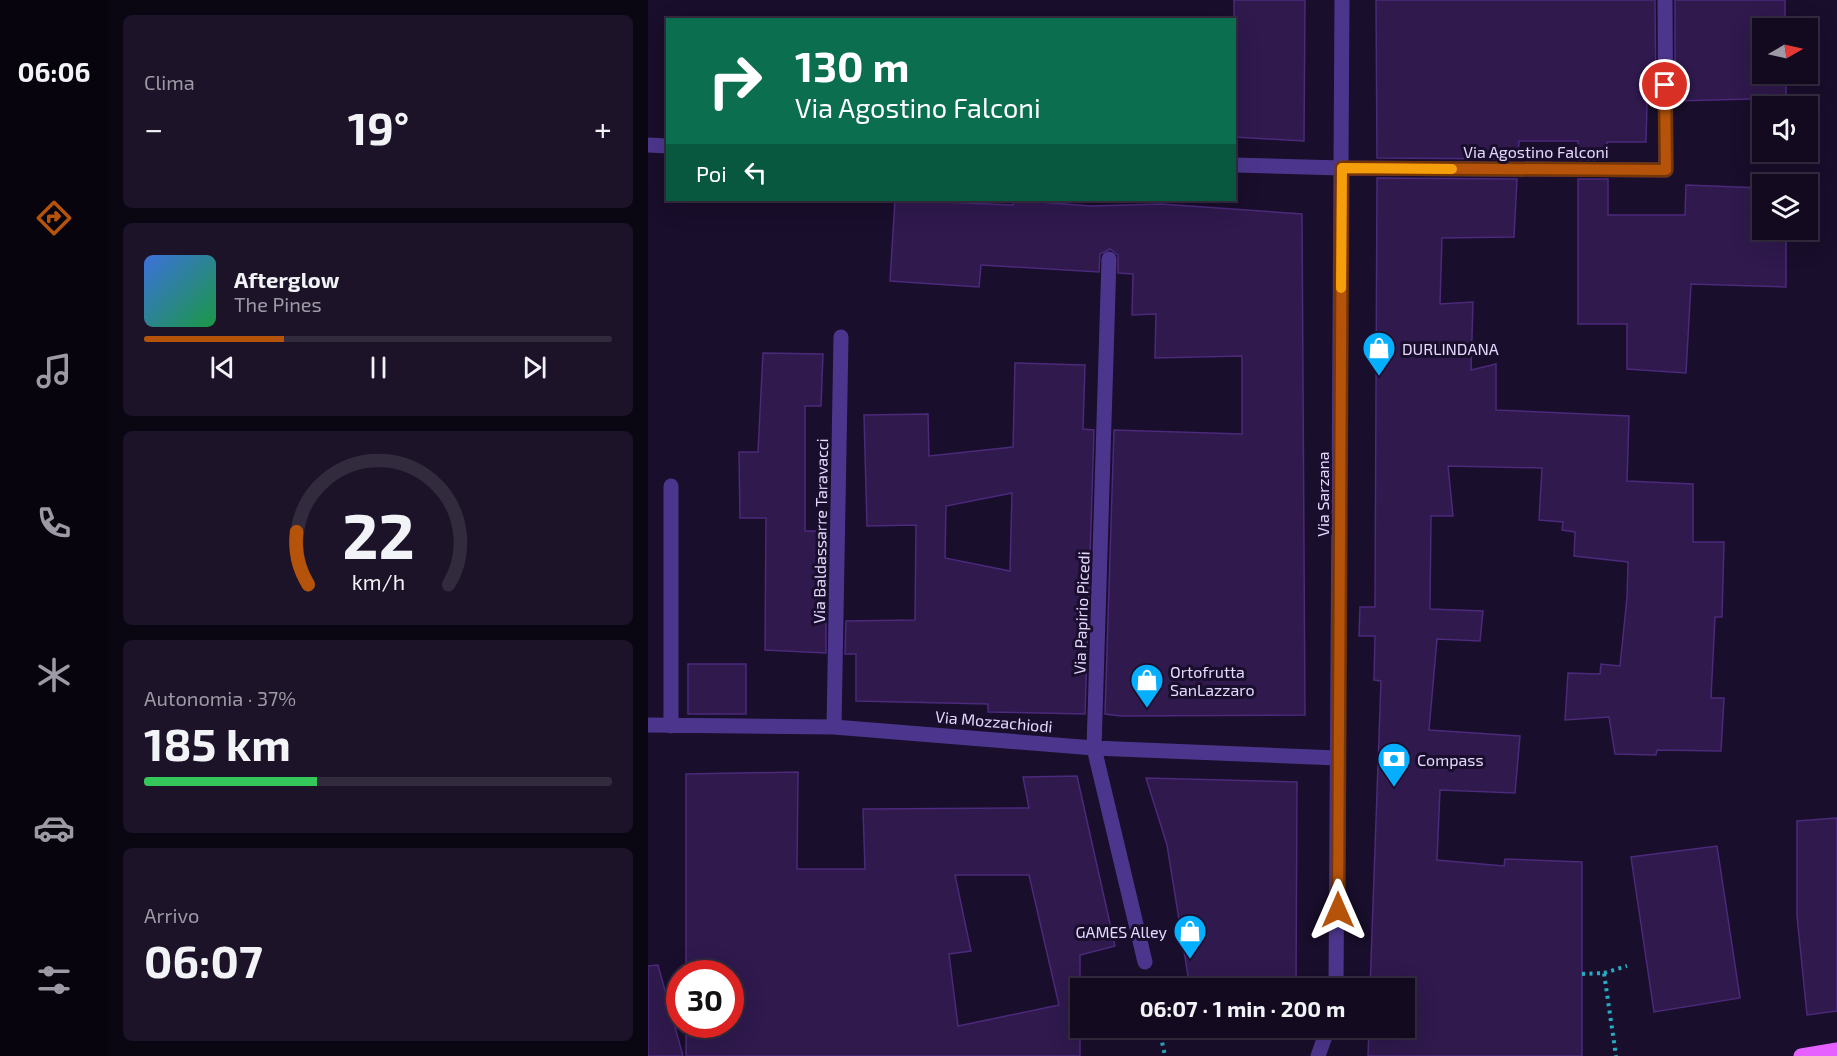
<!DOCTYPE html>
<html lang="it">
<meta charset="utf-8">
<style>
:root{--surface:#130a20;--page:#1c1329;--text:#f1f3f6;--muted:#9d9aa5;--line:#322b3e;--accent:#b45309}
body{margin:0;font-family:"Exo 2",sans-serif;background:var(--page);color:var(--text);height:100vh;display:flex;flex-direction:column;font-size:22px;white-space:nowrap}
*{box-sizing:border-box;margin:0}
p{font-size:20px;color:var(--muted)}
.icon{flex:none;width:33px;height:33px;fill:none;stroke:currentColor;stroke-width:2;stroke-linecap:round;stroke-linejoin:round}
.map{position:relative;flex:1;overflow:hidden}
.side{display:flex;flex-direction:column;gap:15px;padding:15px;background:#0a0612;width:540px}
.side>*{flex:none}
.banner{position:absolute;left:18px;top:18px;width:570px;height:183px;border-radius:0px;box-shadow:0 6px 24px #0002,0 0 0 2px var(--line);background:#0b6e4f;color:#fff;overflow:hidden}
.needle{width:39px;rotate:81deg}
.controls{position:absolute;left:1104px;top:18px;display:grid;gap:12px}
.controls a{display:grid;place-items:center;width:66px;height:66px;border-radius:0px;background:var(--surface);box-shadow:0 6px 24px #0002,0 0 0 2px var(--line);font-size:30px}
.speed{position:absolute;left:18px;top:960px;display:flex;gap:12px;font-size:30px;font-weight:700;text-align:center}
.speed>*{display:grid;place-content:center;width:78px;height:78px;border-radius:50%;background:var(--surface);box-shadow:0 6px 24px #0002,0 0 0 2px var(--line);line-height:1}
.speed .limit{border:9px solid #d22;background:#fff;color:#111}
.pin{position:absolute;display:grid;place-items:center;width:51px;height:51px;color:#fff;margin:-26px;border:3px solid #fff;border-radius:50%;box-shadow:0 2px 6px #0007}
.me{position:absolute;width:66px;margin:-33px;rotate:0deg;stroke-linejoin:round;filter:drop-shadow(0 0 4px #0008)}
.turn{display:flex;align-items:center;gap:21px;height:126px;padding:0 30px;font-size:27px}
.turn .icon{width:78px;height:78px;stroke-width:2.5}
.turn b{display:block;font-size:42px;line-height:51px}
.then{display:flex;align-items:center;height:57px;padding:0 30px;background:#0003;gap:12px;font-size:22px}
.big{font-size:45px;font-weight:700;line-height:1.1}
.side .card{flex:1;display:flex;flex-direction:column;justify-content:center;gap:9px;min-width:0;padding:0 21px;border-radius:9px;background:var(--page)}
.side .dial{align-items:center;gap:0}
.dial svg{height:156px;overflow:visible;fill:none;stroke:var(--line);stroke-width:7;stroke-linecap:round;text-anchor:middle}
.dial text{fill:var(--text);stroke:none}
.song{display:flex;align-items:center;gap:18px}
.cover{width:72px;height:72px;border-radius:9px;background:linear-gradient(135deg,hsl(220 70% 55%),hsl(140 70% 35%))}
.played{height:6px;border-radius:3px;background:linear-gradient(90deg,var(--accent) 30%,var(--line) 30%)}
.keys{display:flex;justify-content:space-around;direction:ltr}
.heat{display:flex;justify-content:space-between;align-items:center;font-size:33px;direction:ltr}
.charge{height:9px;border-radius:4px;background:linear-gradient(90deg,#34c759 37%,var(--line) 0)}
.trip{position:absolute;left:422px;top:978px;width:345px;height:60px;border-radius:0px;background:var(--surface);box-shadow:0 6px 24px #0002,0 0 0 2px var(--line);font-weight:700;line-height:60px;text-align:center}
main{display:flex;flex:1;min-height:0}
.tabs{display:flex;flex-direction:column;width:108px;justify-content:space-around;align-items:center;background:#08040d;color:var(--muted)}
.tabs .icon{width:42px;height:42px}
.tabs .current{color:var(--accent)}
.tabs b{font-size:27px;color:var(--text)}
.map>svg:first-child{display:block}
.building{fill:#2f194d;stroke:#4b297b;stroke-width:1.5;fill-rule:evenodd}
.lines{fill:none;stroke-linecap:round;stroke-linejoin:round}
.path{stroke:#26acc5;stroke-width:4;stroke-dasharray:3 4.5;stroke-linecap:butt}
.minor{stroke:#4c368d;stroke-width:15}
.primary{stroke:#e65fff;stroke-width:15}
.route-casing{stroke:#753606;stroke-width:15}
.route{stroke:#b45309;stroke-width:10}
.slow{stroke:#f59e0b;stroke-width:10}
.labels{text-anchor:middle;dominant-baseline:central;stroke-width:6;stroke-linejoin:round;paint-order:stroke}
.street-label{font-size:16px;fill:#e5d8ff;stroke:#190e2b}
.poi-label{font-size:16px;fill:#e5d8ff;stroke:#190e2b;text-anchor:start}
</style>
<main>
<nav class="tabs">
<b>06:06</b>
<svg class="icon current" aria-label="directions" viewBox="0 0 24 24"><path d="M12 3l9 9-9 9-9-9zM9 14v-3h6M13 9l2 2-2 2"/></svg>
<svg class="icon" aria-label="music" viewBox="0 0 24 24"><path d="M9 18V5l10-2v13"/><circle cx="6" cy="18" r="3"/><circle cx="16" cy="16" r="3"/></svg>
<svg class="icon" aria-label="phone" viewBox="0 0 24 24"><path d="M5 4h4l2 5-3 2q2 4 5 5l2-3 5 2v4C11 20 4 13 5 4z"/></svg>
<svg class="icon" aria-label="climate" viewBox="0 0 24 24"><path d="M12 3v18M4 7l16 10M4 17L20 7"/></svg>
<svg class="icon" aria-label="car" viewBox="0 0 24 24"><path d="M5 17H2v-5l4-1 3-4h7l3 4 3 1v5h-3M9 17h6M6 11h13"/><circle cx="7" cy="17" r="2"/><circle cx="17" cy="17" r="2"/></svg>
<svg class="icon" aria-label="filters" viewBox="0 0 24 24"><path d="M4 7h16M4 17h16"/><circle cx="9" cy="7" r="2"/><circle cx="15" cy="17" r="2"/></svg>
</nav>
<section class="side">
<div class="card"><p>Clima</p>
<div class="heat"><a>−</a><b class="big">19°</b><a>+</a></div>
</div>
<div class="card">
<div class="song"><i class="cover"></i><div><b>Afterglow</b><p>The Pines</p></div></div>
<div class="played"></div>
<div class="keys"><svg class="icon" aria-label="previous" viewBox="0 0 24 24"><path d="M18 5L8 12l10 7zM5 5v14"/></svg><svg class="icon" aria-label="pause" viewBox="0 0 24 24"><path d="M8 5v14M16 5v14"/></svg><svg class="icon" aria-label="next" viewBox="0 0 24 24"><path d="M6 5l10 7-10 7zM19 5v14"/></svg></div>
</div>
<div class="card dial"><svg viewBox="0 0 100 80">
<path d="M14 69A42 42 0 1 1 86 69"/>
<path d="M14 69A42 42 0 0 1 8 42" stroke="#b45309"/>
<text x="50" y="56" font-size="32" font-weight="700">22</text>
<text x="50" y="72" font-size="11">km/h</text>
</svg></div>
<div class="card"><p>Autonomia · 37%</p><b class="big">185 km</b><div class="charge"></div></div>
<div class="card"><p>Arrivo</p><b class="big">06:07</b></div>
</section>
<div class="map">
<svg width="1189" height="1056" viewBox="0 0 1189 1056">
<rect width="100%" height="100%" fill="#190e2b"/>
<path class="building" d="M 586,0 L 657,0 L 656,141 L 586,137 Z
M 728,0 L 1007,0 L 1008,102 L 999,102 L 998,142 L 959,142 L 959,160 L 930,160 L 930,141 L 871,141 L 870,159 L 729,158 Z
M 1027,0 L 1137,0 L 1137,28 L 1114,28 L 1114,74 L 1138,74 L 1138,98 L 1027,101 Z
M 729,178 L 869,179 L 866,237 L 794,238 L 792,304 L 825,302 L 823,370 L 848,364 L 848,410 L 981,416 L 979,481 L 1045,484 L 1045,542 L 1076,542 L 1074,617 L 1067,617 L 1063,698 L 1076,698 L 1073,751 L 1009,750 L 1008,755 L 967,754 L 961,717 L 917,720 L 920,673 L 952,674 L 953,664 L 972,666 L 979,597 L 980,562 L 926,556 L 927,532 L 914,530 L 915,522 L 891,520 L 894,468 L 800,466 L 805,516 L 783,516 L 782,609 L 835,611 L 832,641 L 789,639 L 781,730 L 872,736 L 867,793 L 792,790 L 789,860 L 856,866 L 857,859 L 934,862 L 934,1056 L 720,1056 L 721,1028 L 756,1028 L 756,988 L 722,988 L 733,681 L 726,680 L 727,636 L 711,636 L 712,607 L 727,607 Z
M 930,179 L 960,179 L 960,215 L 1037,215 L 1038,185 L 1114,188 L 1114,230 L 1138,230 L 1138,287 L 1043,284 L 1038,373 L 979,369 L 979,324 L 930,324 Z
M 247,200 L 365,205 L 365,200 L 443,206 L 513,204 L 654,214 L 657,715 L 473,716 L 457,714 L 466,430 L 594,434 L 594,356 L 507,358 L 508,314 L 484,315 L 485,274 L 470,273 L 470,255 L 462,249 L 452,254 L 451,272 L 333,265 L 331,287 L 242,281 Z
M 115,353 L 175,354 L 173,406 L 157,406 L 157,531 L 173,531 L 171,622 L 178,622 L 178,653 L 117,650 L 118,518 L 92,518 L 91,452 L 110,452 Z
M 367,363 L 437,365 L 435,429 L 446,430 L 437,714 L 340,712 L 340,704 L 208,701 L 208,654 L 197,654 L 198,621 L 267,620 L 268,525 L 219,526 L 216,415 L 280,414 L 281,456 L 365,447 ZM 364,493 L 362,571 L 297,558 L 298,506 Z
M 40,664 L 98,664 L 98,714 L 40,714 Z
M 150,772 L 149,869 L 217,869 L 215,809 L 381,808 L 375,777 L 429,776 L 467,946 L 432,955 L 432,1056 L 38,1056 L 38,1024 L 82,1024 L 82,974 L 38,974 L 38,774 ZM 307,875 L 381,875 L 411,1005 L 310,1026 L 301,954 L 323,951 Z
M 498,778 L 649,782 L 648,988 L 542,988 L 519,845 Z
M 1189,818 L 1189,1011 L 1159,1015 L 1149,916 L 1149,821 Z
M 1069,846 L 1092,998 L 1006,1012 L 983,857 Z
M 10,965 L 35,1056 L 0,1056 L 0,966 Z"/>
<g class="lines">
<path class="path" d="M 956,973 L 979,966
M 934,974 L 956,973 L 968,1056
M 511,1028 L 517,1056"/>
<path class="minor" d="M 0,145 L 20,146
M 586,165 L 694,168 L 1018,170 L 1017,0
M 461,259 L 446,748 L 497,962
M 23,486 L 23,726
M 0,725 L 186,727 L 446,748 L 690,758
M 186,727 L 193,337
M 688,988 L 694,0
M 670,1056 L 680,1028"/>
<path class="primary" d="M 1153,1056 L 1189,1050"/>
</g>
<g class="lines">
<g class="route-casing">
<path id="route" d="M 690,910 L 694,168 L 1018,170 L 1017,85"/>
</g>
<use href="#route" class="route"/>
<path class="slow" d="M 693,288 L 694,168 L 804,169"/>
</g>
<defs>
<g id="shop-pin" transform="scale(1.725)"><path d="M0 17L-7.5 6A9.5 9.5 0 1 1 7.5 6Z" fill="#04afff" stroke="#190e2b"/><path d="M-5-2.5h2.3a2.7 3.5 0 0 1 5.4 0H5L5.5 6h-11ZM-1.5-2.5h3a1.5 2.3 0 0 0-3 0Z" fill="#fff"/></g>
<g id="bank-pin" transform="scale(1.725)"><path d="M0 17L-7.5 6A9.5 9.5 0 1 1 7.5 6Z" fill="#04afff" stroke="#190e2b"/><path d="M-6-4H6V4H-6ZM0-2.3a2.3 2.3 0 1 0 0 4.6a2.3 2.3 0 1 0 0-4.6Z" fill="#fff"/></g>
</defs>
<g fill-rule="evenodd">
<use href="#shop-pin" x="731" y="348"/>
<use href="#shop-pin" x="499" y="680"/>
<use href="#bank-pin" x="746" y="759"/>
<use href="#shop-pin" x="542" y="931"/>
</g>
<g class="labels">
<g class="street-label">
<text x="888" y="151">Via Agostino Falconi</text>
<text transform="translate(674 494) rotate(-90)">Via Sarzana</text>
<text transform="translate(172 531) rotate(-89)">Via Baldassarre Taravacci</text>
<text transform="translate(433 613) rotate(-88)">Via Papirio Picedi</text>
<text transform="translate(346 721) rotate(5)">Via Mozzachiodi</text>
</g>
<g class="poi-label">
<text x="754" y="348">DURLINDANA</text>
<text x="522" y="671">Ortofrutta<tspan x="522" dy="18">SanLazzaro</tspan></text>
<text x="769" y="759">Compass</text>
<text x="519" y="931" text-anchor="end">GAMES Alley</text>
</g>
</g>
</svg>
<div class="controls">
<a><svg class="needle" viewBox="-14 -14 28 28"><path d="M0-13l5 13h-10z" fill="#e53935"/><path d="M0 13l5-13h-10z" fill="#9d9aa5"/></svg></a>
<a><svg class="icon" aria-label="sound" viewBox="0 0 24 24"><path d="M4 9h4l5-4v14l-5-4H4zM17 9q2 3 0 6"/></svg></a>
<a><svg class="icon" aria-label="layers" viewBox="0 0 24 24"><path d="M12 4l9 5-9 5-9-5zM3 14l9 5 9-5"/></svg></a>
</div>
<div class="speed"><div class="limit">30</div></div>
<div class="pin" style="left:1017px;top:85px;background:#d93025"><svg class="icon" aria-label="arrive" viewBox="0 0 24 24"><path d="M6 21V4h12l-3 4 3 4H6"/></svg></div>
<svg class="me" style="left:690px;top:910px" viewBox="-20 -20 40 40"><path d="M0-17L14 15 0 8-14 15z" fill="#b45309" stroke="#fff" stroke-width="4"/></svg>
<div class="trip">06:07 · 1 min · 200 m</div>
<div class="banner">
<div class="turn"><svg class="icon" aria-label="right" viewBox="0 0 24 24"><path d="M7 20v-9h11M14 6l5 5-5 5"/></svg><div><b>130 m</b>Via Agostino Falconi</div></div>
<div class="then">Poi<svg class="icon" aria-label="left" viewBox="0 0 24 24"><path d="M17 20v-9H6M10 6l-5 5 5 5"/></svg></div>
</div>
</div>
</main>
